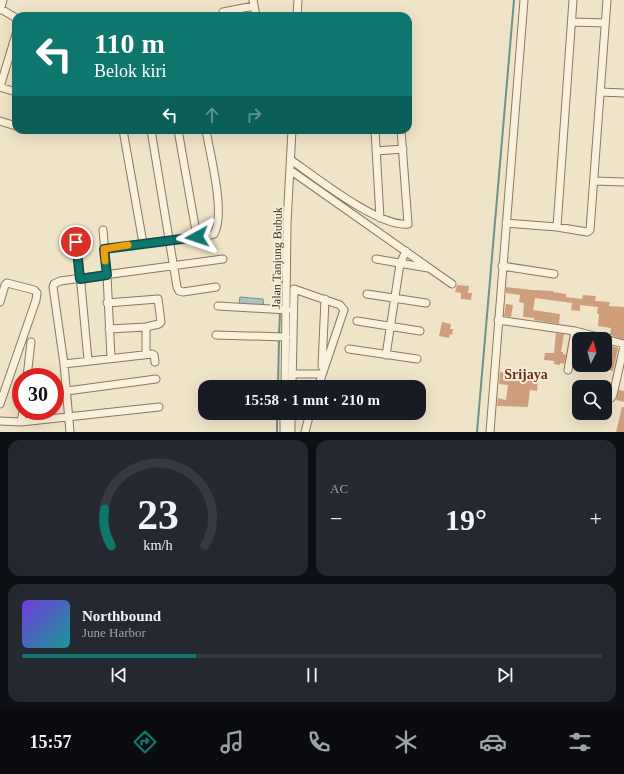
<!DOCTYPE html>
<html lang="id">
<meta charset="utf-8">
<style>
:root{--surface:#171b24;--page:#242831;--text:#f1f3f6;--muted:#9ea1a6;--line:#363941;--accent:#0f766e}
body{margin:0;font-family:Georgia,serif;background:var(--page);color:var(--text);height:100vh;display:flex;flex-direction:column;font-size:15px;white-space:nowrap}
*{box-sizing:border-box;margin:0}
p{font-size:13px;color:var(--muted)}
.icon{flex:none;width:22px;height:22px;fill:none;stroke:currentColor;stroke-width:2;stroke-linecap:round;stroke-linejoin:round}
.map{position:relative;height:432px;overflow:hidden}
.details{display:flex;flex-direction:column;gap:8px;padding:8px;background:#0d0f14;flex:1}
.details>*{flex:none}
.guide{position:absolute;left:12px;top:12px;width:400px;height:122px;border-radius:12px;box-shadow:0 4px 16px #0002;background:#0f766e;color:#fff;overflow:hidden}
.needle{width:26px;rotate:6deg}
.tools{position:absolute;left:572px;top:332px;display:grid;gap:8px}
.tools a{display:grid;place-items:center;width:40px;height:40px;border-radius:8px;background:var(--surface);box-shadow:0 4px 16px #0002;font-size:20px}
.speed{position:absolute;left:12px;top:368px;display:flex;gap:8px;font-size:20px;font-weight:700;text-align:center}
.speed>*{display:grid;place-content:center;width:52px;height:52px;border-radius:50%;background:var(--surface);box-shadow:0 4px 16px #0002;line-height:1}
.speed .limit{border:6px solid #d22;background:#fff;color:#111}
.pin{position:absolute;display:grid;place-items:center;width:34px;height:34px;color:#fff;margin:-17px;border:2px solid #fff;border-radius:50%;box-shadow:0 1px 4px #0007}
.me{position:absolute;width:44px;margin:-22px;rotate:265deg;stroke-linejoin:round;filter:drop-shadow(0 0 3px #0008)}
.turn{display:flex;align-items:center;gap:14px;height:84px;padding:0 16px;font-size:18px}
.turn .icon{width:52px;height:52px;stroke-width:2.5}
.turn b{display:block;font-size:28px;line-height:34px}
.lanes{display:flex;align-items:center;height:38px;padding:0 16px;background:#0003;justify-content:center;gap:20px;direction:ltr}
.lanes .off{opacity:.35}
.big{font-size:30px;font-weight:800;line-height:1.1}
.details .widget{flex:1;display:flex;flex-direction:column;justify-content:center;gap:6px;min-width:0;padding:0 14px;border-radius:12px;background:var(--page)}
.details .dial{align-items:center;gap:0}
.dial svg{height:104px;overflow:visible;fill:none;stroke:var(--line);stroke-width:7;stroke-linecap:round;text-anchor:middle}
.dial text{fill:var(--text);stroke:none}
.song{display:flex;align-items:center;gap:12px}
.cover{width:48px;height:48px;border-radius:6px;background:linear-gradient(135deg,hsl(260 70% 55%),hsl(180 70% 35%))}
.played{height:4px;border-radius:2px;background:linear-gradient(90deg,var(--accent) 30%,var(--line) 30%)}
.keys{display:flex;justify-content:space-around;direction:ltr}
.heat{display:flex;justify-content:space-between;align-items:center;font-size:22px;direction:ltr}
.details .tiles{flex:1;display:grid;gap:8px;grid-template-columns:1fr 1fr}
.widget:last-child{grid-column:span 2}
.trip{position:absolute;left:198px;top:380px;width:228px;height:40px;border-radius:12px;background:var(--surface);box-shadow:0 4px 16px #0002;font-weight:800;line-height:40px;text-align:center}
.tab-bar{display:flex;height:64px;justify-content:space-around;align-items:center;background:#090b0e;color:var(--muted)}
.tab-bar .icon{width:28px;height:28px}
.tab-bar .selected{color:var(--accent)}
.tab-bar b{font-size:18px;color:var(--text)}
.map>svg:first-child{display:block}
.water{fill:#a9c4bc;stroke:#6f938a}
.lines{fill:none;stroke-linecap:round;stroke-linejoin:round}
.stream{stroke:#6f938a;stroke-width:2}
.building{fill:#cf9f7d}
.minor-casing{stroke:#8d765c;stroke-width:9}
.minor{stroke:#faf1dc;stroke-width:7}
.route-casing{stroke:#0a4d48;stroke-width:10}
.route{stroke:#0f766e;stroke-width:7}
.slow{stroke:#f59e0b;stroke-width:7}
.labels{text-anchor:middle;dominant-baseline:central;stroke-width:4;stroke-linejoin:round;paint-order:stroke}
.street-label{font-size:12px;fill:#3d2e20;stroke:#f7eed8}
.quarter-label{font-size:14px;font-weight:bold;fill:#6b2e1e;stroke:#f7eed8}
</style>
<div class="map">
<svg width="624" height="432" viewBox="0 0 624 432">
<rect width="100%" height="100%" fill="#f0e4c8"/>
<path class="water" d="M 240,297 L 263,299 L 264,308 L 239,306 Z"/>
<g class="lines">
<path class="stream" d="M 279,335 L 283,247
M 278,387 L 279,339
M 277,432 L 277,413
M 477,432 L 514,0"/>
</g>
<path class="building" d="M 457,285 L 469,286 L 468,293 L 472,293 L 471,300 L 461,299 L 461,293 L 455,292 Z
M 506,287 L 533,290 L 553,291 L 553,292 L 566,294 L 566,297 L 582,299 L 583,295 L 596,296 L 595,301 L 610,302 L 609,306 L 624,307 L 624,339 L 610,335 L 611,328 L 598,326 L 599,314 L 597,314 L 598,307 L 580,305 L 580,311 L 571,310 L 572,303 L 535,298 L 533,310 L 560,314 L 559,324 L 534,320 L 534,318 L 523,317 L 524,303 L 519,302 L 520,295 L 506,293 Z
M 506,304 L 513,305 L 511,317 L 504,316 Z
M 442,322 L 451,324 L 450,329 L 453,329 L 452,335 L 450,334 L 449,338 L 439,336 Z
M 556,333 L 564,334 L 561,352 L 563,352 L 563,354 L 566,355 L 564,364 L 560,363 L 560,365 L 554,364 L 554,361 L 544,360 L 545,353 L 554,353 Z
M 605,344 L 618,348 L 613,371 L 604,369 L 606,358 L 605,357 Z
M 500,372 L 511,373 L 511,375 L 538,377 L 537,391 L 530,390 L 528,407 L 497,406 L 498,398 L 506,400 L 508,385 L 499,384 Z
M 619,390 L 624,391 L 624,402 L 616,400 Z
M 622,407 L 624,407 L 624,432 L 616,432 Z"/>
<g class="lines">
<g class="minor-casing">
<path id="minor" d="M 253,0 L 256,16
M 1,9 L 16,18
M 0,10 L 3,0
M 223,12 L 254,6
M 297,16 L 298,0
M 572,22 L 605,23
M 0,87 L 16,34
M 0,87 L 16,92
M 600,92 L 624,93
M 0,121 L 16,126
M 123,130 L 143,243
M 151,130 L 177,287 L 179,291 L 183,292 L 216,287
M 178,130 L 197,237
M 375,130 L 380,218
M 376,151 L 403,149
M 291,160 C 315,177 380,228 408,224 L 401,130
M 290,170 L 452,284
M 594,181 L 624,182
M 506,223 L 557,227 L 587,232 L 590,230 L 607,0
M 557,227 L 573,0
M 103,230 L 107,275 L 111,358
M 77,242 L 88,360
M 104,249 L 211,235 L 214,234 C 226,213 210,155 206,130
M 376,259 L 428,268
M 502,266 L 554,274
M 367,294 L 426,303
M 0,302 L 5,285 L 7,283 L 34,290 L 37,293 L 36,300 L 0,404
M 107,303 L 158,299 L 161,322 L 159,324 L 146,327 L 146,354
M 218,306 L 287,310
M 498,320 L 575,331 L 624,344
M 357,321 L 420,331
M 109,329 L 146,327
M 216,335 L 286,337
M 349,349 L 417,359
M 386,355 L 400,264 L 406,251
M 64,364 L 152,354 L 154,355 L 155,362
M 322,366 L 325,299
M 568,370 L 575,331
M 293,374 L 322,374
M 27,377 L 31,342
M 285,387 L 287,223 L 292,130
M 292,387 L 294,289 L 340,305 L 344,310 L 318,387
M 67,391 L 156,379
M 605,397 L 611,398 L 613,395 L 624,346
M 0,421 L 21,422 L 159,407
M 21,422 L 23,411
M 70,432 L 64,364 L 53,287 L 54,284 L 60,281 L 223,259
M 284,432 L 284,413
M 291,432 L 291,413
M 305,432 L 310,413
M 490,432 L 524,0"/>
</g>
<use href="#minor" class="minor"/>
</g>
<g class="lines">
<g class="route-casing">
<path id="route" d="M 76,242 L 80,279 L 107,275 L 104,249 L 197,237"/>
</g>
<use href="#route" class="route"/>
<path class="slow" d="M 105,261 L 104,249 L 128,245"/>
</g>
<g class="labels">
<g class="street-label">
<text transform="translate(277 258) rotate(-89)">Jalan Tanjung Bubuk</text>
</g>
<g class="quarter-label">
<text x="526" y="374">Srijaya</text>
</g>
</g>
</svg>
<div class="tools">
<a><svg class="needle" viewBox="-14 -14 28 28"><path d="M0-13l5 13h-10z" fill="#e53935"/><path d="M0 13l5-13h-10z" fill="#9ea1a6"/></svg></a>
<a><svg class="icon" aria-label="search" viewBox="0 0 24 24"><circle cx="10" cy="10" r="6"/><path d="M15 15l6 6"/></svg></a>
</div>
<div class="speed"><div class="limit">30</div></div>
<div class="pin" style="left:76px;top:242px;background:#d93025"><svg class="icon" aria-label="arrive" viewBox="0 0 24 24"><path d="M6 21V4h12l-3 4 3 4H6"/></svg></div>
<svg class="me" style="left:197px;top:237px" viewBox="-20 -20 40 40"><path d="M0-17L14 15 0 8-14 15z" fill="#0f766e" stroke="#fff" stroke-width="4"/></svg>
<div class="trip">15:58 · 1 mnt · 210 m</div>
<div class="guide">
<div class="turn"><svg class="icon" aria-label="left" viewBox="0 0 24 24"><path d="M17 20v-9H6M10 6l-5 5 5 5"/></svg><div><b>110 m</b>Belok kiri</div></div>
<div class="lanes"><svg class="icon" aria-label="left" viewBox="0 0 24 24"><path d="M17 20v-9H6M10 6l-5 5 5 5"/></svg><svg class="icon off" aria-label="ahead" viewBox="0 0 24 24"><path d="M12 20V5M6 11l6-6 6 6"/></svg><svg class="icon off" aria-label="right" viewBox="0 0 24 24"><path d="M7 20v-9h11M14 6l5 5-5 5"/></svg></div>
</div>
</div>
<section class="details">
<div class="tiles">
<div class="widget dial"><svg viewBox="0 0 100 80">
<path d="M14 69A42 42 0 1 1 86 69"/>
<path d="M14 69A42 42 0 0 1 9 41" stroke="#0f766e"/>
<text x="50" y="56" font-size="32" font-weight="700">23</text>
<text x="50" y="72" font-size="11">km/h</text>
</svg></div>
<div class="widget"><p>AC</p>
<div class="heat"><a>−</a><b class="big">19°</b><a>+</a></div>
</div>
<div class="widget">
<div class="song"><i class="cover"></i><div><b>Northbound</b><p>June Harbor</p></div></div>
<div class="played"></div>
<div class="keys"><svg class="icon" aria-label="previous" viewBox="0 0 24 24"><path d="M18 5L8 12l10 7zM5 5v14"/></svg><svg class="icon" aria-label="pause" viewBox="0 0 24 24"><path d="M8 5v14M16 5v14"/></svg><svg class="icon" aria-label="next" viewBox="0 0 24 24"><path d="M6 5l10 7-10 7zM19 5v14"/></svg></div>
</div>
</div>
</section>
<nav class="tab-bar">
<b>15:57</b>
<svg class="icon selected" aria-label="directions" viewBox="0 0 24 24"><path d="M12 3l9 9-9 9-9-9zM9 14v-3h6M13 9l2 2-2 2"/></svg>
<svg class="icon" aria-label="music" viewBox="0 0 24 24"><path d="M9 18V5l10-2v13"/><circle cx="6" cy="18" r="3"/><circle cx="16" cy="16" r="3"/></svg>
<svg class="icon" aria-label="phone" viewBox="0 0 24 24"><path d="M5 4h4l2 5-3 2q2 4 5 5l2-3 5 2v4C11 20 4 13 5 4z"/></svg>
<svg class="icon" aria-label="climate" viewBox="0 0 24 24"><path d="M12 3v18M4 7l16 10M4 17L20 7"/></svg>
<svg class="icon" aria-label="car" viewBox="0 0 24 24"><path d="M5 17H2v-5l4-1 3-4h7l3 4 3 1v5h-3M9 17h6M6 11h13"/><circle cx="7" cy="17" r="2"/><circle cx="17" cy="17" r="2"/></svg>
<svg class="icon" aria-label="filters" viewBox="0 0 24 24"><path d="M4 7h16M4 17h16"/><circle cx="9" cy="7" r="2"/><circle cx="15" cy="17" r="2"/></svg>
</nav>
